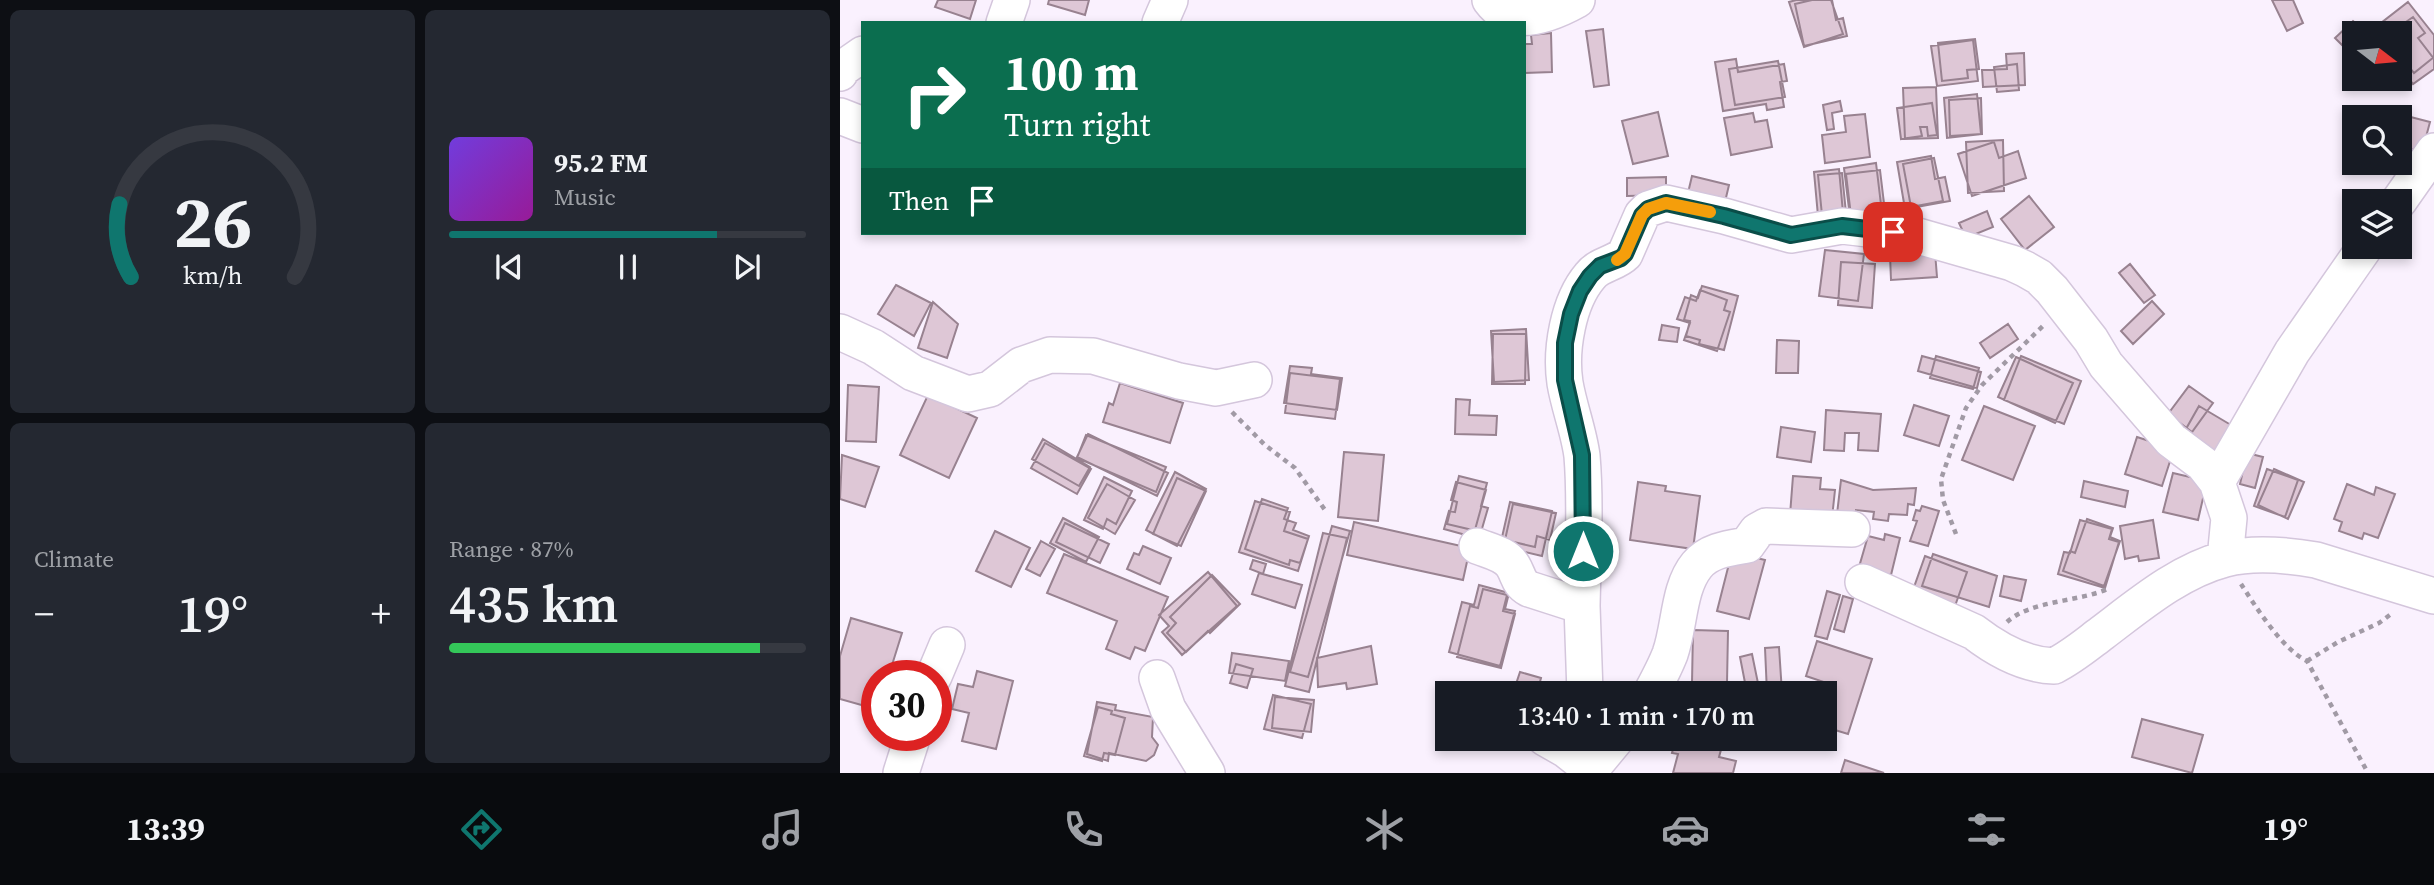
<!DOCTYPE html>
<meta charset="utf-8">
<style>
:root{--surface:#171b24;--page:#242831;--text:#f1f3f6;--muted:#9ea1a6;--line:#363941;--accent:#0f766e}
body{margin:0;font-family:"Source Serif 4",serif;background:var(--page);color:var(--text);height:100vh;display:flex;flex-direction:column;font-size:26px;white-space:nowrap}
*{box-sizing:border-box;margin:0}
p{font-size:23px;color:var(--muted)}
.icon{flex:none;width:38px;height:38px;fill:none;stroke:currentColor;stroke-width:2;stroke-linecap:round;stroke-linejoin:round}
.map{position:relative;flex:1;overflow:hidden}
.panel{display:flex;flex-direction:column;gap:10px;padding:10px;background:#0d0f14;width:840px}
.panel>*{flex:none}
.banner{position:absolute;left:21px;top:21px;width:665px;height:214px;border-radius:0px;box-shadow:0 4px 10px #0003;background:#0b6e4f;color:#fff;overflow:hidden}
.needle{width:46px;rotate:106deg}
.controls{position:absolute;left:1502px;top:21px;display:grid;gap:14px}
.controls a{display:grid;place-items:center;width:70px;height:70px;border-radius:0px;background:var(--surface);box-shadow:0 4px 10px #0003;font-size:35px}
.speed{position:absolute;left:21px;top:660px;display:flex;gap:14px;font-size:35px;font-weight:700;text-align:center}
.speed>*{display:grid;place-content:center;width:91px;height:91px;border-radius:50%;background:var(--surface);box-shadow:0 4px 10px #0003;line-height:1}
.speed .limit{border:10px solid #d22;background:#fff;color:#111}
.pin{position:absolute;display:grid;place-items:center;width:60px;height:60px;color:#fff;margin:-30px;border-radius:14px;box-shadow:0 4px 10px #0006}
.me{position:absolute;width:77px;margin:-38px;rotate:0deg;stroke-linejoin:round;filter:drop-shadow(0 0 5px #0008)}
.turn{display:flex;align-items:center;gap:24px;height:147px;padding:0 28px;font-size:32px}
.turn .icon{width:91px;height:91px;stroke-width:2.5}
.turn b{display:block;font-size:49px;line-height:60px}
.then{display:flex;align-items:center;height:66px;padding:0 28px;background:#0003;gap:14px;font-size:26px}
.big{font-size:52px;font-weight:600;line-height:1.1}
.panel .card{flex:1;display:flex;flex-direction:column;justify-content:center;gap:10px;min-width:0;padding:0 24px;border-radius:10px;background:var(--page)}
.panel .dial{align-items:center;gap:0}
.dial svg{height:182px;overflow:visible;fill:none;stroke:var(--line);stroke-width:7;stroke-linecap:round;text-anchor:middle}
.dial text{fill:var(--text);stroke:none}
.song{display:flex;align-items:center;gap:21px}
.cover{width:84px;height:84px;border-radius:10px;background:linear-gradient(135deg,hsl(260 70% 55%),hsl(300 70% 35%))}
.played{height:7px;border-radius:4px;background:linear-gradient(90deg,var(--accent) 75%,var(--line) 75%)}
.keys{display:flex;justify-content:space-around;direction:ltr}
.heat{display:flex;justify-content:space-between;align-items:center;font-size:38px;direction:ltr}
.charge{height:10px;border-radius:5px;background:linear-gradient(90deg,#34c759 87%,var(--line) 0)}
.panel .tiles{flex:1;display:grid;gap:10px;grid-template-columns:repeat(2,1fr)}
.trip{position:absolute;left:595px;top:681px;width:402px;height:70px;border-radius:0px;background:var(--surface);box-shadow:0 4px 10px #0003;font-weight:600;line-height:70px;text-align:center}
.tabs{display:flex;height:112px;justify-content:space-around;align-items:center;background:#090b0e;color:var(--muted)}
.tabs .icon{width:49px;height:49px}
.tabs .active{color:var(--accent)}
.tabs b{font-size:32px;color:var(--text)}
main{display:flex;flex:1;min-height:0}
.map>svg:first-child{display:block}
.building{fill:#dec7d6;stroke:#988290;stroke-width:2}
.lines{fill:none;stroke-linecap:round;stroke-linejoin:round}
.minor-casing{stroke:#d4c6dc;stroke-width:38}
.path{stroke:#a19aa5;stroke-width:4.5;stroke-dasharray:5 5;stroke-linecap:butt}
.minor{stroke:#fff;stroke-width:35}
.route-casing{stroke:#0a4d48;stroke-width:18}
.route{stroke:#0f766e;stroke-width:12}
.slow{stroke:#f59e0b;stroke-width:12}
</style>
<main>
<section class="panel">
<div class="tiles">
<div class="card dial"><svg viewBox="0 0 100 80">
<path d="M14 69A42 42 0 1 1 86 69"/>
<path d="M14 69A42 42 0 0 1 9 37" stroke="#0f766e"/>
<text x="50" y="56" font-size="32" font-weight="700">26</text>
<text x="50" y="72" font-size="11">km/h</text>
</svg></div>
<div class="card">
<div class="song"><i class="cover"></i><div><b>95.2 FM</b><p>Music</p></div></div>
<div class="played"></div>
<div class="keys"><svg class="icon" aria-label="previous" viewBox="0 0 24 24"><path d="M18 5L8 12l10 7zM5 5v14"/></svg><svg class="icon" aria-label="pause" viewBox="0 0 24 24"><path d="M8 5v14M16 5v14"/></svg><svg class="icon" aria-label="next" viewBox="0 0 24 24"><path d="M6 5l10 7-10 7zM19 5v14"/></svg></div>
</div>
<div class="card"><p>Climate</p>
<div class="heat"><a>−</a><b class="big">19°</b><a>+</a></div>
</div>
<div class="card"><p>Range · 87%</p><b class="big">435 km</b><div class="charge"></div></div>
</div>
</section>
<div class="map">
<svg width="1594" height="773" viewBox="0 0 1594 773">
<rect width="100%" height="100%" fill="#faf1fe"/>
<path class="building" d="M 98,0 L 136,0 L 130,19 L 95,7 Z
M 209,0 L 249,0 L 245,15 L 208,4 Z
M 956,0 L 991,0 L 1003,34 L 964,47 L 949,2 Z
M 972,0 L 992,0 L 996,20 L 1003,18 L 1007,36 L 964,46 L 955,4 Z
M 1432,0 L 1453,0 L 1463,23 L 1447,31 Z
M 1568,2 L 1594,35 L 1594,57 L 1574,73 L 1562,58 L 1559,61 L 1559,33 L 1549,33 L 1541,23 Z
M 1573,17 L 1585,33 L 1578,38 L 1594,59 L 1594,69 L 1573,84 L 1559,65 L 1559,33 L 1550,33 Z
M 1513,21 L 1526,33 L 1514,33 L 1514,51 L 1511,54 L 1495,38 Z
M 763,29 L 769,85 L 754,87 L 746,31 Z
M 711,33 L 712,72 L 684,73 L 684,44 L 692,44 L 691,35 Z
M 1135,39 L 1139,69 L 1127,70 L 1128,78 L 1102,81 L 1098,43 Z
M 1133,40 L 1138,81 L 1097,86 L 1091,46 Z
M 1184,53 L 1185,85 L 1143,87 L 1142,70 L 1167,69 L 1166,54 Z
M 896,59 L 898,72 L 944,64 L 947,81 L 940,82 L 944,107 L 927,110 L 926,104 L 883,111 L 875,62 Z
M 938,61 L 945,97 L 895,105 L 889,69 Z
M 1177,64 L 1179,90 L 1157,92 L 1154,67 Z
M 1096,87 L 1098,138 L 1065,139 L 1063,88 Z
M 1137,94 L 1141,134 L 1107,138 L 1104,98 Z
M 1141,98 L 1142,134 L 1110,136 L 1109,100 Z
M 1000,101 L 1002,111 L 992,113 L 994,129 L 987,130 L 983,105 Z
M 1092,103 L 1097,135 L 1088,136 L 1087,127 L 1080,127 L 1082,136 L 1061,139 L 1057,108 Z
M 818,112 L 828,156 L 793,164 L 782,121 Z
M 913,113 L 915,122 L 927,120 L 932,147 L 891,155 L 884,118 Z
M 1025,114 L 1030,157 L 985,163 L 982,135 L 1006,132 L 1004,116 Z
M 1559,114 L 1590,122 L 1582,152 L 1559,146 Z
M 1163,140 L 1164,191 L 1128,193 L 1126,142 Z
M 1154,142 L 1159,158 L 1178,151 L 1186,178 L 1132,196 L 1118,154 Z
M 1091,156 L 1095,179 L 1105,177 L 1110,201 L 1065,209 L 1057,162 Z
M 1094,158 L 1103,201 L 1071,207 L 1063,164 Z
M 1036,163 L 1042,213 L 1010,217 L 1004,168 Z
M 999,169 L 1003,213 L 978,216 L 974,172 Z
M 1040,170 L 1046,220 L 1012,224 L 1006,174 Z
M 1002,173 L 1006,213 L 982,215 L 978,175 Z
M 852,176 L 889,185 L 884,206 L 847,197 Z
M 826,177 L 826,195 L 787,196 L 787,178 Z
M 1189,196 L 1214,227 L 1185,250 L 1161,219 Z
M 1147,211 L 1153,227 L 1126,238 L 1119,223 Z
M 985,250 L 1024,254 L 1018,301 L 979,296 Z
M 1095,252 L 1097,277 L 1051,280 L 1050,255 Z
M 1001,262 L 1035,264 L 1032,308 L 998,305 Z
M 1290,264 L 1315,295 L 1304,303 L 1279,273 Z
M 56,285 L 91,303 L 74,336 L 38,314 Z
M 862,286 L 898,296 L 884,350 L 859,344 L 860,340 L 846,336 L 850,321 L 844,320 L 851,295 L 858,298 Z
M 860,290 L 887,300 L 884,310 L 890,312 L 877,351 L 844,340 L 850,323 L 837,319 L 845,297 L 856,301 Z
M 1312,301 L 1324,314 L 1293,344 L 1281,331 Z
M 93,302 L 118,324 L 107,358 L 78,348 Z
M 1168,324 L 1178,339 L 1150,358 L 1140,343 Z
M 822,325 L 839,328 L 837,342 L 819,340 Z
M 686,329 L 689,380 L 654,382 L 651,331 Z
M 653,334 L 686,334 L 685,384 L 652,384 Z
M 937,340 L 959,341 L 958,373 L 936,373 Z
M 1082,356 L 1141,372 L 1137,388 L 1078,371 Z
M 1096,356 L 1139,368 L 1133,389 L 1090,378 Z
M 1181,356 L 1241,381 L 1224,424 L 1164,400 Z
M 1176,357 L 1233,383 L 1215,423 L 1158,397 Z
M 450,366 L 472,368 L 471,374 L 502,378 L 497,410 L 444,403 Z
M 450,373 L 500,379 L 495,419 L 445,413 Z
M 280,383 L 343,403 L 330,443 L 263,422 L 269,403 L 273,405 Z
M 8,385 L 39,387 L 36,442 L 6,441 Z
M 1349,386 L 1373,403 L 1352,432 L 1328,414 Z
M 88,395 L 137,418 L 109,478 L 60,455 Z
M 616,399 L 630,400 L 629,415 L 657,416 L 656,435 L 615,434 Z
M 1074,405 L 1109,416 L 1099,446 L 1064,435 Z
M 1144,406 L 1195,426 L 1173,480 L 1122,460 Z
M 1359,406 L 1396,428 L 1379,458 L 1342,436 Z
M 986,410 L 1041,414 L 1038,451 L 1018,450 L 1019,433 L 1005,433 L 1004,451 L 984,450 Z
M 941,427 L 975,432 L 971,462 L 937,457 Z
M 248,434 L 328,473 L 317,496 L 237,457 Z
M 246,435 L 326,467 L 316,492 L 237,458 Z
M 1297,437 L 1334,449 L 1322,486 L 1285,474 Z
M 203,439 L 250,467 L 239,486 L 192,459 Z
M 205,443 L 251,469 L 237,494 L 191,468 Z
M 504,452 L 544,455 L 538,521 L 498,517 Z
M 1407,453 L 1423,457 L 1415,488 L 1400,484 Z
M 2,455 L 39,467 L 25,507 L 0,499 Z
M 1427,469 L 1458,480 L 1445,517 L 1414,506 Z
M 1434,469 L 1464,482 L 1448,519 L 1418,505 Z
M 335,472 L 366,489 L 337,546 L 306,530 Z
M 1333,473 L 1367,481 L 1358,520 L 1323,512 Z
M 619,476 L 647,483 L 641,506 L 648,508 L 641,532 L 607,524 Z
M 953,476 L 981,478 L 980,489 L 995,490 L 992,518 L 950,515 Z
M 264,477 L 292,491 L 276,524 L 267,519 L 263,529 L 244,520 Z
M 337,478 L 366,491 L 341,546 L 313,534 Z
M 1001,480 L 1033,490 L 1076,488 L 1074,505 L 1068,504 L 1067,515 L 1049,514 L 1048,521 L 1033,519 L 1034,512 L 1016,510 L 1016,516 L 997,514 Z
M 1244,481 L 1288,491 L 1285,507 L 1241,497 Z
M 616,482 L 646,490 L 633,537 L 604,529 L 609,511 L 615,512 L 617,502 L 611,500 Z
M 798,482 L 826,486 L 825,491 L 860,496 L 853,549 L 790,540 Z
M 267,484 L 295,500 L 275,534 L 248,518 Z
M 1507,484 L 1534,495 L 1536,487 L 1555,494 L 1538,538 L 1524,533 L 1522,539 L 1499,531 L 1502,522 L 1494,519 Z
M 422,499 L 448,508 L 444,519 L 456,523 L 453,530 L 469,536 L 460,563 L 450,560 L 449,565 L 405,549 Z
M 415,501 L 450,512 L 444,531 L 468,539 L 458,571 L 399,552 Z
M 670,502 L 712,511 L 702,556 L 660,546 Z
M 673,504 L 716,513 L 710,540 L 697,536 L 695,547 L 665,540 Z
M 1082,506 L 1099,511 L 1088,546 L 1070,541 L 1077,521 L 1073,520 L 1076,510 L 1080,511 Z
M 223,518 L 259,537 L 246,562 L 210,543 Z
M 1247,519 L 1273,528 L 1270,537 L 1280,541 L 1264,586 L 1223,571 L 1230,551 L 1235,553 Z
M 1240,520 L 1272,529 L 1269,539 L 1279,542 L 1265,588 L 1218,574 L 1224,552 L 1230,553 Z
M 1313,520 L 1319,558 L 1299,561 L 1298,556 L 1285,559 L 1280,526 Z
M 514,522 L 630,548 L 623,580 L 507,555 Z
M 225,523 L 269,544 L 260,563 L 216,542 Z
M 492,526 L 510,531 L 468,677 L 450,672 Z
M 155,531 L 190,548 L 171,587 L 136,571 Z
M 483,533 L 507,538 L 469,692 L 445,686 Z
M 1045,534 L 1060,538 L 1051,575 L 1019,567 L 1028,536 L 1044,540 Z
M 201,541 L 215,549 L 200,576 L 186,569 Z
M 303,546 L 331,558 L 320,584 L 287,569 L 294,553 L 299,555 Z
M 892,552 L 925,560 L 909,619 L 877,611 Z
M 224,554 L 328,597 L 305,651 L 295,647 L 290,659 L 266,649 L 277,621 L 207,593 Z
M 1093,554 L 1157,576 L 1149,607 L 1082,586 Z
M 1085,556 L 1127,572 L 1115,606 L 1073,590 Z
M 413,560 L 426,564 L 423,574 L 410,569 Z
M 368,572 L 397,606 L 342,655 L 322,632 L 329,626 L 319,615 Z
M 419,573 L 462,585 L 455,608 L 412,594 Z
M 372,575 L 400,604 L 370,633 L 368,631 L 346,652 L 327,633 L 336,623 L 330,617 Z
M 1164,576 L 1186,580 L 1181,601 L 1160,596 Z
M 639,585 L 669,593 L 665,609 L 675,611 L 660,666 L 609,652 L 622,602 L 634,605 Z
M 643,589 L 667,595 L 663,611 L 675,614 L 661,668 L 617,657 L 630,606 L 638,608 Z
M 987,591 L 1000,595 L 987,639 L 975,636 Z
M 1003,596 L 1013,599 L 1004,632 L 994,629 Z
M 11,618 L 62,633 L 52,665 L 70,671 L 69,676 L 37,676 L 37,694 L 29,691 L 25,706 L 0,699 L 0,656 Z
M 853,630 L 888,631 L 887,683 L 852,683 Z
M 977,641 L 1032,659 L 1008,734 L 985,727 L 985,693 L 980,693 L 984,682 L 966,676 Z
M 531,646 L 537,684 L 507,689 L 506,683 L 478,687 L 477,658 Z
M 939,647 L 942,693 L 927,693 L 925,648 Z
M 392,653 L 449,661 L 445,681 L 389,673 Z
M 912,654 L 920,693 L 907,693 L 900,657 Z
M 396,664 L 413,669 L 407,688 L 390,683 Z
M 137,671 L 173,681 L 156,749 L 122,741 L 129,713 L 112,709 L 118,684 L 133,687 Z
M 680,672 L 701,678 L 697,693 L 673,693 Z
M 433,695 L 471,704 L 462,738 L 424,729 Z
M 435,697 L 474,700 L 471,732 L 432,728 Z
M 257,702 L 276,705 L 275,710 L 313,717 L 312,737 L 318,745 L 314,755 L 306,761 L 269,753 L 268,761 L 247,754 Z
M 258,707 L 272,711 L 271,714 L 285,718 L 275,755 L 264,753 L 262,761 L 244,756 Z
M 1302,719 L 1363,735 L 1352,773 L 1292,757 Z
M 836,738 L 889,738 L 889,740 L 884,739 L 879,757 L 896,761 L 893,773 L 833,773 L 838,754 L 832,753 Z
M 1005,760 L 1044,773 L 1001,773 Z"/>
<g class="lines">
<g class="minor-casing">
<path id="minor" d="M 650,0 C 672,30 710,15 737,0
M 164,23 L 172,0
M 320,23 L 330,0
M 0,73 L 3,68 L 23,54
M 0,116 L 23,125
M 1559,201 L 1594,151
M 0,332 L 33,347 L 73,373 L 128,394 L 150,389 L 181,365 L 210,355 L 253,356 L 339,381 L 376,388 L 414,380
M 1377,482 L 1452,352 L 1525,247
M 637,546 C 649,551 666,554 673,566 C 679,576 678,583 689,589 L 742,606 L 745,693
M 1023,582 L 1134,632 C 1156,649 1185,665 1214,666 C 1232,657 1246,645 1262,633 C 1299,605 1339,571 1385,559 C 1413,552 1447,555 1476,560 L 1594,596
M 742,606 C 743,558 746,503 742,456 C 739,432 729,407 725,383 C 720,350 728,302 750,276 C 759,264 775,264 785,254 L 802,215 L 808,209 L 826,203 L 884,216 L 951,235 L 1002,226 L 1071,234 L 1172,263 L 1185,269 L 1199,277 L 1212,290 L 1251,340 L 1266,365 L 1331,440 L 1363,464 L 1377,482 L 1389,518 L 1385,559
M 94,676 L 107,645
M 317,678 L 328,709 L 367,773
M 811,693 C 818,680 825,667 830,654 C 840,626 838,588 857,565 C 869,550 890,548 907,545 L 917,531 L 926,526 L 1012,529
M 705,738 L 726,750 L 750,769
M 61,773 L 73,735
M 748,773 L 777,738"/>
</g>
<path class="path" d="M 392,412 L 425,445 L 455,468 L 485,510
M 1116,534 L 1103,500 L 1101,479 L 1126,408 L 1142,385 L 1205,324
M 1401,584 C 1416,607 1442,649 1467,661 L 1528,773
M 1167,622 C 1191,600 1240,602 1270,588
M 1467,661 L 1498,642 L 1539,623 L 1551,614"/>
<use href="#minor" class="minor"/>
</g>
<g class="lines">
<g class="route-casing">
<path id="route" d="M 743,551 L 742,455 L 725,380 L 725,343 L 731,314 L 740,291 L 750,276 L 760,266 L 781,258 L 785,254 L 802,215 L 808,209 L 826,203 L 884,216 L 951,235 L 1002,226 L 1053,232"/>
</g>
<use href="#route" class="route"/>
<path class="slow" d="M 777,260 L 785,254 L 802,215 L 808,209 L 826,203 L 870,212"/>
</g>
</svg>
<div class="controls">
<a><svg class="needle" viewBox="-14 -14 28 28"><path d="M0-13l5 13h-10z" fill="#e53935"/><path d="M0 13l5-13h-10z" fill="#9ea1a6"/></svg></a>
<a><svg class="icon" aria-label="search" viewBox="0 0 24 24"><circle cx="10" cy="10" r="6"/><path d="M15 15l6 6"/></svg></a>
<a><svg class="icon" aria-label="layers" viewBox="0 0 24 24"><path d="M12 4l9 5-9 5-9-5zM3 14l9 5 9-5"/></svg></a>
</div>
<div class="speed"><div class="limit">30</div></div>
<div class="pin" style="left:1053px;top:232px;background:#d93025"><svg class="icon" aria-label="arrive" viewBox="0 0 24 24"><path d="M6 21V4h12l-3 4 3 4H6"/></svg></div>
<svg class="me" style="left:743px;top:551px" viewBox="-20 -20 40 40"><circle r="17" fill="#0f766e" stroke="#fff" stroke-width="3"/><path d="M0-11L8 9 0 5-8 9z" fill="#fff"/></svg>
<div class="trip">13:40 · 1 min · 170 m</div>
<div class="banner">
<div class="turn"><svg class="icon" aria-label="right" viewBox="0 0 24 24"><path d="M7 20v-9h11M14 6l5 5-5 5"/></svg><div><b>100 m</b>Turn right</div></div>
<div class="then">Then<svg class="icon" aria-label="arrive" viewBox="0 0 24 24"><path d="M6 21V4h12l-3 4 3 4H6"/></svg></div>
</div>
</div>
</main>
<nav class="tabs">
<b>13:39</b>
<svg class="icon active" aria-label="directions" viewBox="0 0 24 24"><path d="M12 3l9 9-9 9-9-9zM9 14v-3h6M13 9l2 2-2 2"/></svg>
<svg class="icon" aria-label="music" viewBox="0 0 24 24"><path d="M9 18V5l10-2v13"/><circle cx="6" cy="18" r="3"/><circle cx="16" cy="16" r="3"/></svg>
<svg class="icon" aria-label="phone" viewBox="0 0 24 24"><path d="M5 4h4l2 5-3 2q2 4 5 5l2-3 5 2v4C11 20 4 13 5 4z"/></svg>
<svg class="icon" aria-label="climate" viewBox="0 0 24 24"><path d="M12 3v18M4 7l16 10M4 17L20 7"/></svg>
<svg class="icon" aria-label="car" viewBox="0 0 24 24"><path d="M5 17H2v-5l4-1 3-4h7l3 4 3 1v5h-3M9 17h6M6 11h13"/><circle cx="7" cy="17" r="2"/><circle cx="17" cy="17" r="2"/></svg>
<svg class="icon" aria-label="filters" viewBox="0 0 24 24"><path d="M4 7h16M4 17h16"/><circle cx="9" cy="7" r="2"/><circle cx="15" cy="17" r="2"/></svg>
<b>19°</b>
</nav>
